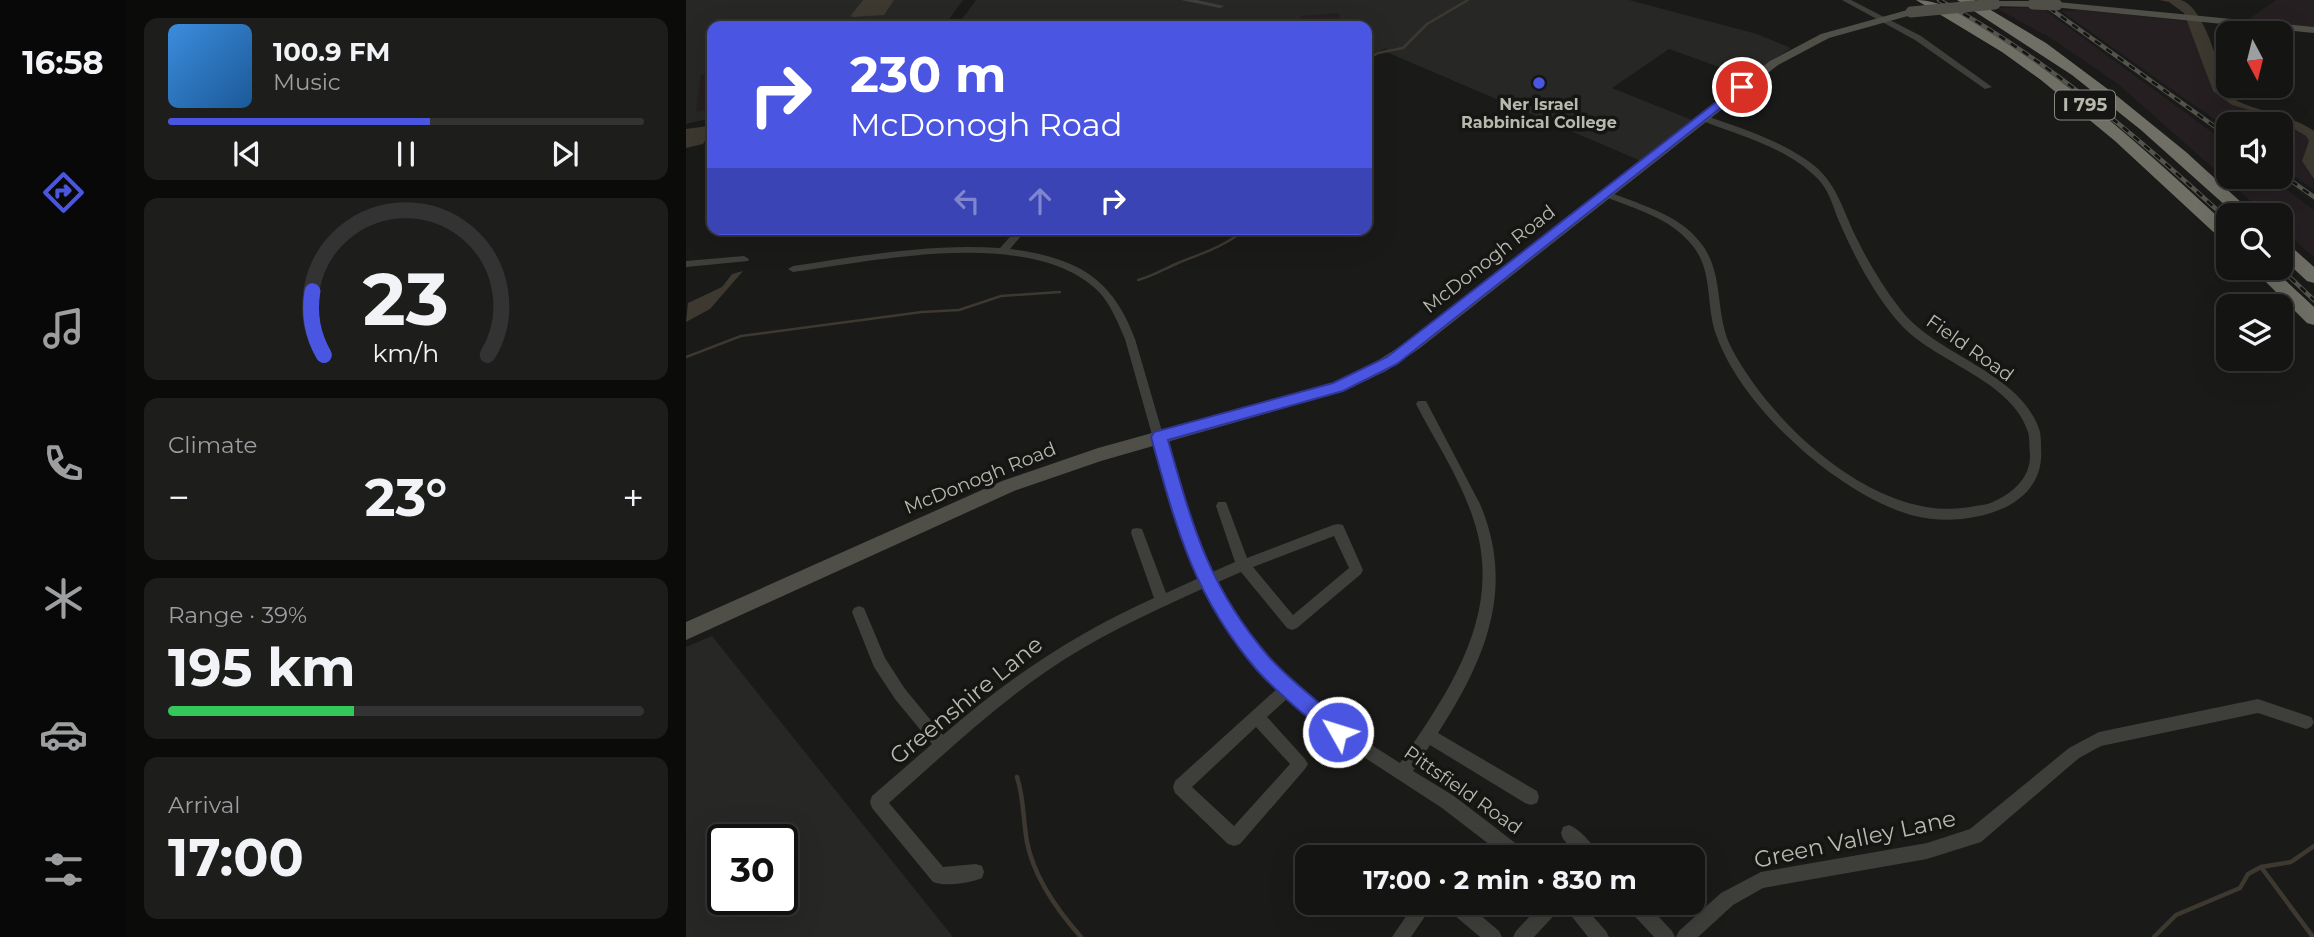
<!DOCTYPE html>
<meta charset="utf-8">
<style>
:root{--surface:#141413;--page:#1d1d1c;--text:#f1f3f6;--muted:#9d9ea0;--line:#333;--accent:#4a55e1}
body{margin:0;font-family:Montserrat,sans-serif;background:var(--page);color:var(--text);height:100vh;display:flex;flex-direction:column;font-size:26px;white-space:nowrap}
*{box-sizing:border-box;margin:0}
p{font-size:23px;color:var(--muted)}
.icon{flex:none;width:38px;height:38px;fill:none;stroke:currentColor;stroke-width:2;stroke-linecap:round;stroke-linejoin:round}
.map{position:relative;flex:1;overflow:hidden}
.side{display:flex;flex-direction:column;gap:18px;padding:18px;background:#0b0b0a;width:560px}
.side>*{flex:none}
.banner{position:absolute;left:21px;top:21px;width:665px;height:214px;border-radius:14px;box-shadow:0 7px 28px #0002,0 0 0 2px var(--line);background:#4a55e1;color:#fff;overflow:hidden}
.needle{width:46px;rotate:173deg}
.buttons{position:absolute;left:1530px;top:21px;display:grid;gap:14px}
.buttons a{display:grid;place-items:center;width:77px;height:77px;border-radius:14px;background:var(--surface);box-shadow:0 7px 28px #0002,0 0 0 2px var(--line);font-size:35px}
.speed{position:absolute;left:21px;top:824px;display:flex;gap:14px;font-size:35px;font-weight:700;text-align:center}
.speed>*{display:grid;place-content:center;width:91px;height:91px;border-radius:50%;background:var(--surface);box-shadow:0 7px 28px #0002,0 0 0 2px var(--line);line-height:1}
.speed .limit{border:4px solid #111;border-radius:10px;background:#fff;color:#111}
.pin{position:absolute;display:grid;place-items:center;width:60px;height:60px;color:#fff;margin:-30px;border:4px solid #fff;border-radius:50%;box-shadow:0 2px 7px #0007}
.me{position:absolute;width:77px;margin:-38px;rotate:309deg;stroke-linejoin:round;filter:drop-shadow(0 0 5px #0008)}
.turn{display:flex;align-items:center;gap:24px;height:147px;padding:0 28px;font-size:32px}
.turn .icon{width:91px;height:91px;stroke-width:2.5}
.turn b{display:block;font-size:49px;line-height:60px}
.lanes{display:flex;align-items:center;height:66px;padding:0 28px;background:#0003;justify-content:center;gap:35px;direction:ltr}
.lanes .off{opacity:.35}
.big{font-size:52px;font-weight:700;line-height:1.1}
.side .card{flex:1;display:flex;flex-direction:column;justify-content:center;gap:10px;min-width:0;padding:0 24px;border-radius:14px;background:var(--page)}
.side .dial{align-items:center;gap:0}
.dial svg{height:182px;overflow:visible;fill:none;stroke:var(--line);stroke-width:7;stroke-linecap:round;text-anchor:middle}
.dial text{fill:var(--text);stroke:none}
.song{display:flex;align-items:center;gap:21px}
.cover{width:84px;height:84px;border-radius:10px;background:linear-gradient(135deg,hsl(210 70% 55%),hsl(210 70% 35%))}
.played{height:7px;border-radius:4px;background:linear-gradient(90deg,var(--accent) 55%,var(--line) 55%)}
.keys{display:flex;justify-content:space-around;direction:ltr}
.heat{display:flex;justify-content:space-between;align-items:center;font-size:38px;direction:ltr}
.charge{height:10px;border-radius:5px;background:linear-gradient(90deg,#34c759 39%,var(--line) 0)}
.trip{position:absolute;left:609px;top:845px;width:410px;height:70px;border-radius:14px;background:var(--surface);box-shadow:0 7px 28px #0002,0 0 0 2px var(--line);font-weight:700;line-height:70px;text-align:center}
main{display:flex;flex:1;min-height:0}
.tabs{display:flex;flex-direction:column;width:126px;justify-content:space-around;align-items:center;background:#080808;color:var(--muted)}
.tabs .icon{width:49px;height:49px}
.tabs .on{color:var(--accent)}
.tabs b{font-size:32px;color:var(--text)}
.map>svg:first-child{display:block}
.built{fill:#272725;fill-rule:evenodd}
.green{fill:#251f22}
.water{fill:#3d3930}
.lines{fill:none;stroke-linecap:round;stroke-linejoin:round}
.stream-far1{stroke:#3d3930;stroke-width:2.5}
.stream{stroke:#3d3930;stroke-width:4.5}
.street{fill:#3e3f3a;fill-rule:evenodd}
.secondary{fill:#4f4f48;fill-rule:evenodd}
.highway{fill:#706f66;fill-rule:evenodd}
.rail-casing{stroke:#54544d;stroke-width:4.5}
.rail{stroke:#151514;stroke-width:2.5;stroke-dasharray:7;stroke-linecap:butt}
.secondary-bridge{stroke:#4f4f48;stroke-width:11}
.route{fill:#4a55e1;stroke:#303792;stroke-width:2}
.poi-dot{fill:#4a55e1;stroke:#151514;stroke-width:2.5}
.labels{text-anchor:middle;dominant-baseline:central;stroke-width:7;stroke-linejoin:round;paint-order:stroke}
.far-poi-label{font-size:16px;font-weight:bold;fill:#b9b8ac;stroke:#151514}
.shield{fill:#151514;stroke:#88877e;stroke-width:2}
.shield-label{font-size:18px;font-weight:bold;fill:#b9b8ac}
.street-label{font-size:19px;fill:#b9b8ac;stroke:#151514}
.near-street-label{font-size:23px;fill:#b9b8ac;stroke:#151514}
</style>
<main>
<nav class="tabs">
<b>16:58</b>
<svg class="icon on" aria-label="directions" viewBox="0 0 24 24"><path d="M12 3l9 9-9 9-9-9zM9 14v-3h6M13 9l2 2-2 2"/></svg>
<svg class="icon" aria-label="music" viewBox="0 0 24 24"><path d="M9 18V5l10-2v13"/><circle cx="6" cy="18" r="3"/><circle cx="16" cy="16" r="3"/></svg>
<svg class="icon" aria-label="phone" viewBox="0 0 24 24"><path d="M5 4h4l2 5-3 2q2 4 5 5l2-3 5 2v4C11 20 4 13 5 4z"/></svg>
<svg class="icon" aria-label="climate" viewBox="0 0 24 24"><path d="M12 3v18M4 7l16 10M4 17L20 7"/></svg>
<svg class="icon" aria-label="car" viewBox="0 0 24 24"><path d="M5 17H2v-5l4-1 3-4h7l3 4 3 1v5h-3M9 17h6M6 11h13"/><circle cx="7" cy="17" r="2"/><circle cx="17" cy="17" r="2"/></svg>
<svg class="icon" aria-label="filters" viewBox="0 0 24 24"><path d="M4 7h16M4 17h16"/><circle cx="9" cy="7" r="2"/><circle cx="15" cy="17" r="2"/></svg>
</nav>
<section class="side">
<div class="card">
<div class="song"><i class="cover"></i><div><b>100.9 FM</b><p>Music</p></div></div>
<div class="played"></div>
<div class="keys"><svg class="icon" aria-label="previous" viewBox="0 0 24 24"><path d="M18 5L8 12l10 7zM5 5v14"/></svg><svg class="icon" aria-label="pause" viewBox="0 0 24 24"><path d="M8 5v14M16 5v14"/></svg><svg class="icon" aria-label="next" viewBox="0 0 24 24"><path d="M6 5l10 7-10 7zM19 5v14"/></svg></div>
</div>
<div class="card dial"><svg viewBox="0 0 100 80">
<path d="M14 69A42 42 0 1 1 86 69"/>
<path d="M14 69A42 42 0 0 1 9 41" stroke="#4a55e1"/>
<text x="50" y="56" font-size="32" font-weight="700">23</text>
<text x="50" y="72" font-size="11">km/h</text>
</svg></div>
<div class="card"><p>Climate</p>
<div class="heat"><a>−</a><b class="big">23°</b><a>+</a></div>
</div>
<div class="card"><p>Range · 39%</p><b class="big">195 km</b><div class="charge"></div></div>
<div class="card"><p>Arrival</p><b class="big">17:00</b></div>
</section>
<div class="map">
<svg width="1628" height="937" viewBox="0 0 1628 937">
<rect width="100%" height="100%" fill="#1a1a19"/>
<path class="built" d="M 0,0 L 277,0 L 258,26 L 26,26 L 26,118 L 0,124 Z
M 290,0 L 943,0 L 1071,34 L 1105,48 L 1061,77 L 983,49 L 926,88 L 1006,120 L 955,161 L 698,51 L 701,48 L 681,56 L 681,26 L 414,26 L 395,20 L 346,26 L 271,26 Z
M 26,636 L 267,937 L 0,937 L 0,647 ZM 37,840 L 96,840 L 96,900 L 37,900 Z"/>
<path class="green" d="M 1590,0 L 1628,0 L 1628,28 L 1557,23 Z
M 1355,7 L 1542,144 L 1542,177 L 1584,177 L 1628,210 L 1628,257 L 1594,228 L 1594,215 L 1580,215 L 1432,84 L 1368,40 L 1310,8 Z
M 1394,10 L 1500,21 L 1507,34 L 1527,91 L 1546,105 L 1585,116 L 1620,136 L 1623,140 L 1628,190 L 1594,166 L 1594,124 L 1542,124 L 1542,129 L 1375,11 Z
M 653,13 L 654,26 L 615,26 L 614,16 Z
M 26,72 L 26,109 L 10,112 L 15,75 Z"/>
<path class="water" d="M 177,0 L 208,0 L 198,15 L 166,17 L 165,15 Z
M 1473,0 C 1480,0 1489,0 1495,0 C 1514,5 1530,53 1533,70 C 1535,80 1535,87 1543,95 C 1558,110 1604,113 1628,131 L 1628,179 L 1616,161 L 1623,141 L 1620,136 L 1585,116 L 1546,105 L 1527,91 L 1498,13 L 1483,2 Z
M 22,126 L 26,129 L 17,144 L 0,148 L 0,129 Z
M 57,271 L 24,309 L 0,322 L 2,303 L 36,287 L 46,274 Z"/>
<g class="lines">
<path class="stream-far1" d="M 681,59 L 692,53 L 717,48 L 741,24 L 782,0
M 452,280 C 467,276 478,269 492,263 C 517,253 539,246 560,229
M 0,357 L 55,336 L 236,312 L 273,310 L 315,296 L 374,292"/>
<path class="stream" d="M 331,777 C 338,798 337,820 341,842 C 348,878 371,910 395,937
M 1575,867 L 1627,937
M 1468,937 L 1490,915 L 1554,888 L 1562,874 L 1575,867 L 1605,862 L 1628,846"/>
<path class="street" d="M 495,0 L 511,0 L 538,6 L 534,8 Z
M 1156,0 L 1165,0 L 1235,36 L 1306,87 L 1299,89 L 1229,40 Z
M 1017,115 C 1053,127 1102,143 1131,168 C 1152,187 1158,213 1170,237 C 1182,262 1197,287 1215,310 C 1252,357 1336,372 1354,432 C 1355,438 1355,444 1355,449 C 1360,512 1276,528 1229,516 C 1155,497 1057,409 1031,337 C 1019,307 1028,271 1006,245 C 985,218 947,208 917,196 L 917,192 L 923,192 C 955,205 992,214 1014,242 C 1039,272 1028,313 1045,347 C 1085,425 1195,527 1289,506 C 1297,505 1304,504 1311,500 C 1329,491 1345,476 1344,454 C 1343,447 1344,438 1342,432 C 1326,381 1252,363 1217,327 C 1191,299 1171,262 1156,228 C 1148,212 1145,192 1132,179 C 1101,147 1054,136 1014,120 L 1013,118 Z
M 331,229 L 341,229 L 324,249 C 389,258 425,275 449,339 L 506,534 L 524,573 L 549,562 L 530,506 L 532,502 L 540,502 L 561,558 L 647,525 L 652,524 L 657,525 L 677,570 L 675,574 L 611,628 L 606,630 L 601,628 L 555,572 L 530,583 L 563,635 L 583,659 L 657,727 L 714,763 C 765,689 819,611 787,518 C 774,478 749,441 730,404 L 732,401 L 740,401 L 794,504 C 830,589 799,660 752,733 L 851,791 L 853,797 L 851,803 L 845,805 L 839,803 L 744,745 L 727,771 L 768,796 L 841,852 L 843,858 L 821,858 L 756,808 L 647,737 L 603,697 L 581,717 L 619,759 L 622,764 L 619,769 L 554,844 L 548,846 L 542,844 L 489,793 L 487,787 L 489,781 L 593,687 C 562,658 541,624 518,588 C 463,613 408,638 358,673 C 303,711 254,758 203,803 L 257,867 L 290,864 L 296,866 L 298,872 L 296,878 C 284,883 259,887 247,882 L 186,808 L 184,802 L 186,796 L 246,744 L 209,699 L 188,667 L 166,612 L 168,608 L 173,606 L 178,608 L 199,658 L 219,689 L 257,735 C 323,678 388,634 468,598 L 445,533 L 446,529 L 451,528 L 456,529 L 480,593 L 513,578 L 494,534 L 439,339 C 432,323 425,305 413,292 C 348,226 189,261 107,272 L 102,269 L 107,266 C 175,256 245,243 314,248 ZM 648,536 L 663,568 L 607,615 L 567,567 ZM 570,727 L 604,764 L 548,826 L 506,787 Z
M 58,256 L 63,259 L 62,261 L 0,267 L 0,261 Z
M 1572,699 L 1625,717 L 1628,722 L 1625,727 L 1620,729 L 1572,713 L 1415,746 L 1393,758 L 1295,842 L 1241,859 L 1077,888 L 1047,905 L 1012,937 L 990,937 L 993,931 L 1035,893 L 1075,872 L 1241,843 L 1284,829 L 1383,748 L 1413,732 Z
M 883,825 C 895,830 909,846 914,858 L 894,858 L 877,839 L 875,833 L 877,827 Z
M 729,903 L 748,903 L 725,937 L 706,937 Z
M 758,903 L 780,903 L 813,931 L 816,937 L 794,937 L 761,909 Z
M 856,903 L 895,903 L 920,931 L 923,937 L 902,937 L 876,904 L 874,909 L 848,937 L 827,937 L 830,931 Z
M 939,903 L 960,903 L 986,931 L 989,937 L 968,937 L 942,909 Z"/>
<path class="secondary" d="M 1309,1 L 1347,1 L 1352,4 L 1347,7 L 1305,6 L 1304,4 Z
M 1371,2 L 1628,27 L 1628,33 L 1367,7 L 1366,5 Z
M 1225,9 L 1230,12 L 1229,14 L 1143,38 L 1092,65 L 734,348 L 700,371 L 658,391 L 415,461 L 328,491 L 0,640 L 0,622 L 316,481 L 412,448 L 647,383 L 688,363 L 724,340 L 1084,61 L 1135,34 Z"/>
<path class="highway" d="M 1230,0 C 1257,0 1280,17 1302,31 C 1390,86 1466,156 1542,226 L 1542,241 L 1536,240 L 1429,141 L 1355,80 L 1316,52 Z
M 1271,0 L 1288,0 L 1360,43 L 1431,96 L 1500,152 L 1569,215 L 1550,215 L 1455,130 L 1386,75 Z
M 1594,240 L 1600,242 L 1628,267 L 1628,283 L 1621,281 L 1594,256 Z
M 1566,268 L 1586,268 L 1628,307 L 1628,325 L 1621,323 Z"/>
<g class="rail-casing">
<path id="rail" d="M 1253,0 C 1361,59 1452,137 1542,220
M 1352,0 L 1542,136
M 1594,173 L 1628,197
M 1594,268 L 1628,300"/>
</g>
<use href="#rail" class="rail"/>
<path class="secondary-bridge" d="M 1347,4 L 1371,5
M 1225,12 L 1309,4"/>
</g>
<path class="route" d="M 1052,85 L 1061,87 L 711,364 L 657,391 L 482,440 C 507,527 522,586 583,657 C 605,682 635,703 659,725 L 662,732 L 659,738 L 652,741 L 645,738 C 621,716 592,694 570,669 C 507,595 490,527 465,437 L 468,432 L 647,383 L 701,357 Z"/>
<circle class="poi-dot" cx="853" cy="83" r="7"/>
<g class="labels">
<g class="far-poi-label">
<text x="853" y="104">Ner Israel<tspan x="853" dy="18">Rabbinical College</tspan></text>
</g>
<rect class="shield" x="1369" y="90.5" width="60" height="29" rx="5"/>
<g class="shield-label">
<text x="1399" y="105">I 795</text>
</g>
<g class="street-label">
<text transform="translate(803 259) rotate(-38)">McDonogh Road</text>
<text transform="translate(1284 348) rotate(35)">Field Road</text>
<text transform="translate(294 478) rotate(-22)">McDonogh Road</text>
<text transform="translate(777 790) rotate(35)">Pittsfield Road</text>
</g>
<g class="near-street-label">
<text transform="translate(280 700) rotate(-39)">Greenshire Lane</text>
<text transform="translate(1169 839) rotate(-12)">Green Valley Lane</text>
</g>
</g>
</svg>
<div class="buttons">
<a><svg class="needle" viewBox="-14 -14 28 28"><path d="M0-13l5 13h-10z" fill="#e53935"/><path d="M0 13l5-13h-10z" fill="#9d9ea0"/></svg></a>
<a><svg class="icon" aria-label="sound" viewBox="0 0 24 24"><path d="M4 9h4l5-4v14l-5-4H4zM17 9q2 3 0 6"/></svg></a>
<a><svg class="icon" aria-label="search" viewBox="0 0 24 24"><circle cx="10" cy="10" r="6"/><path d="M15 15l6 6"/></svg></a>
<a><svg class="icon" aria-label="layers" viewBox="0 0 24 24"><path d="M12 4l9 5-9 5-9-5zM3 14l9 5 9-5"/></svg></a>
</div>
<div class="speed"><div class="limit">30</div></div>
<div class="pin" style="left:1056px;top:87px;background:#d93025"><svg class="icon" aria-label="arrive" viewBox="0 0 24 24"><path d="M6 21V4h12l-3 4 3 4H6"/></svg></div>
<svg class="me" style="left:652px;top:732px" viewBox="-20 -20 40 40"><circle r="17" fill="#4a55e1" stroke="#fff" stroke-width="3"/><path d="M0-11L8 9 0 5-8 9z" fill="#fff"/></svg>
<div class="trip">17:00 · 2 min · 830 m</div>
<div class="banner">
<div class="turn"><svg class="icon" aria-label="right" viewBox="0 0 24 24"><path d="M7 20v-9h11M14 6l5 5-5 5"/></svg><div><b>230 m</b>McDonogh Road</div></div>
<div class="lanes"><svg class="icon off" aria-label="left" viewBox="0 0 24 24"><path d="M17 20v-9H6M10 6l-5 5 5 5"/></svg><svg class="icon off" aria-label="ahead" viewBox="0 0 24 24"><path d="M12 20V5M6 11l6-6 6 6"/></svg><svg class="icon" aria-label="right" viewBox="0 0 24 24"><path d="M7 20v-9h11M14 6l5 5-5 5"/></svg></div>
</div>
</div>
</main>
